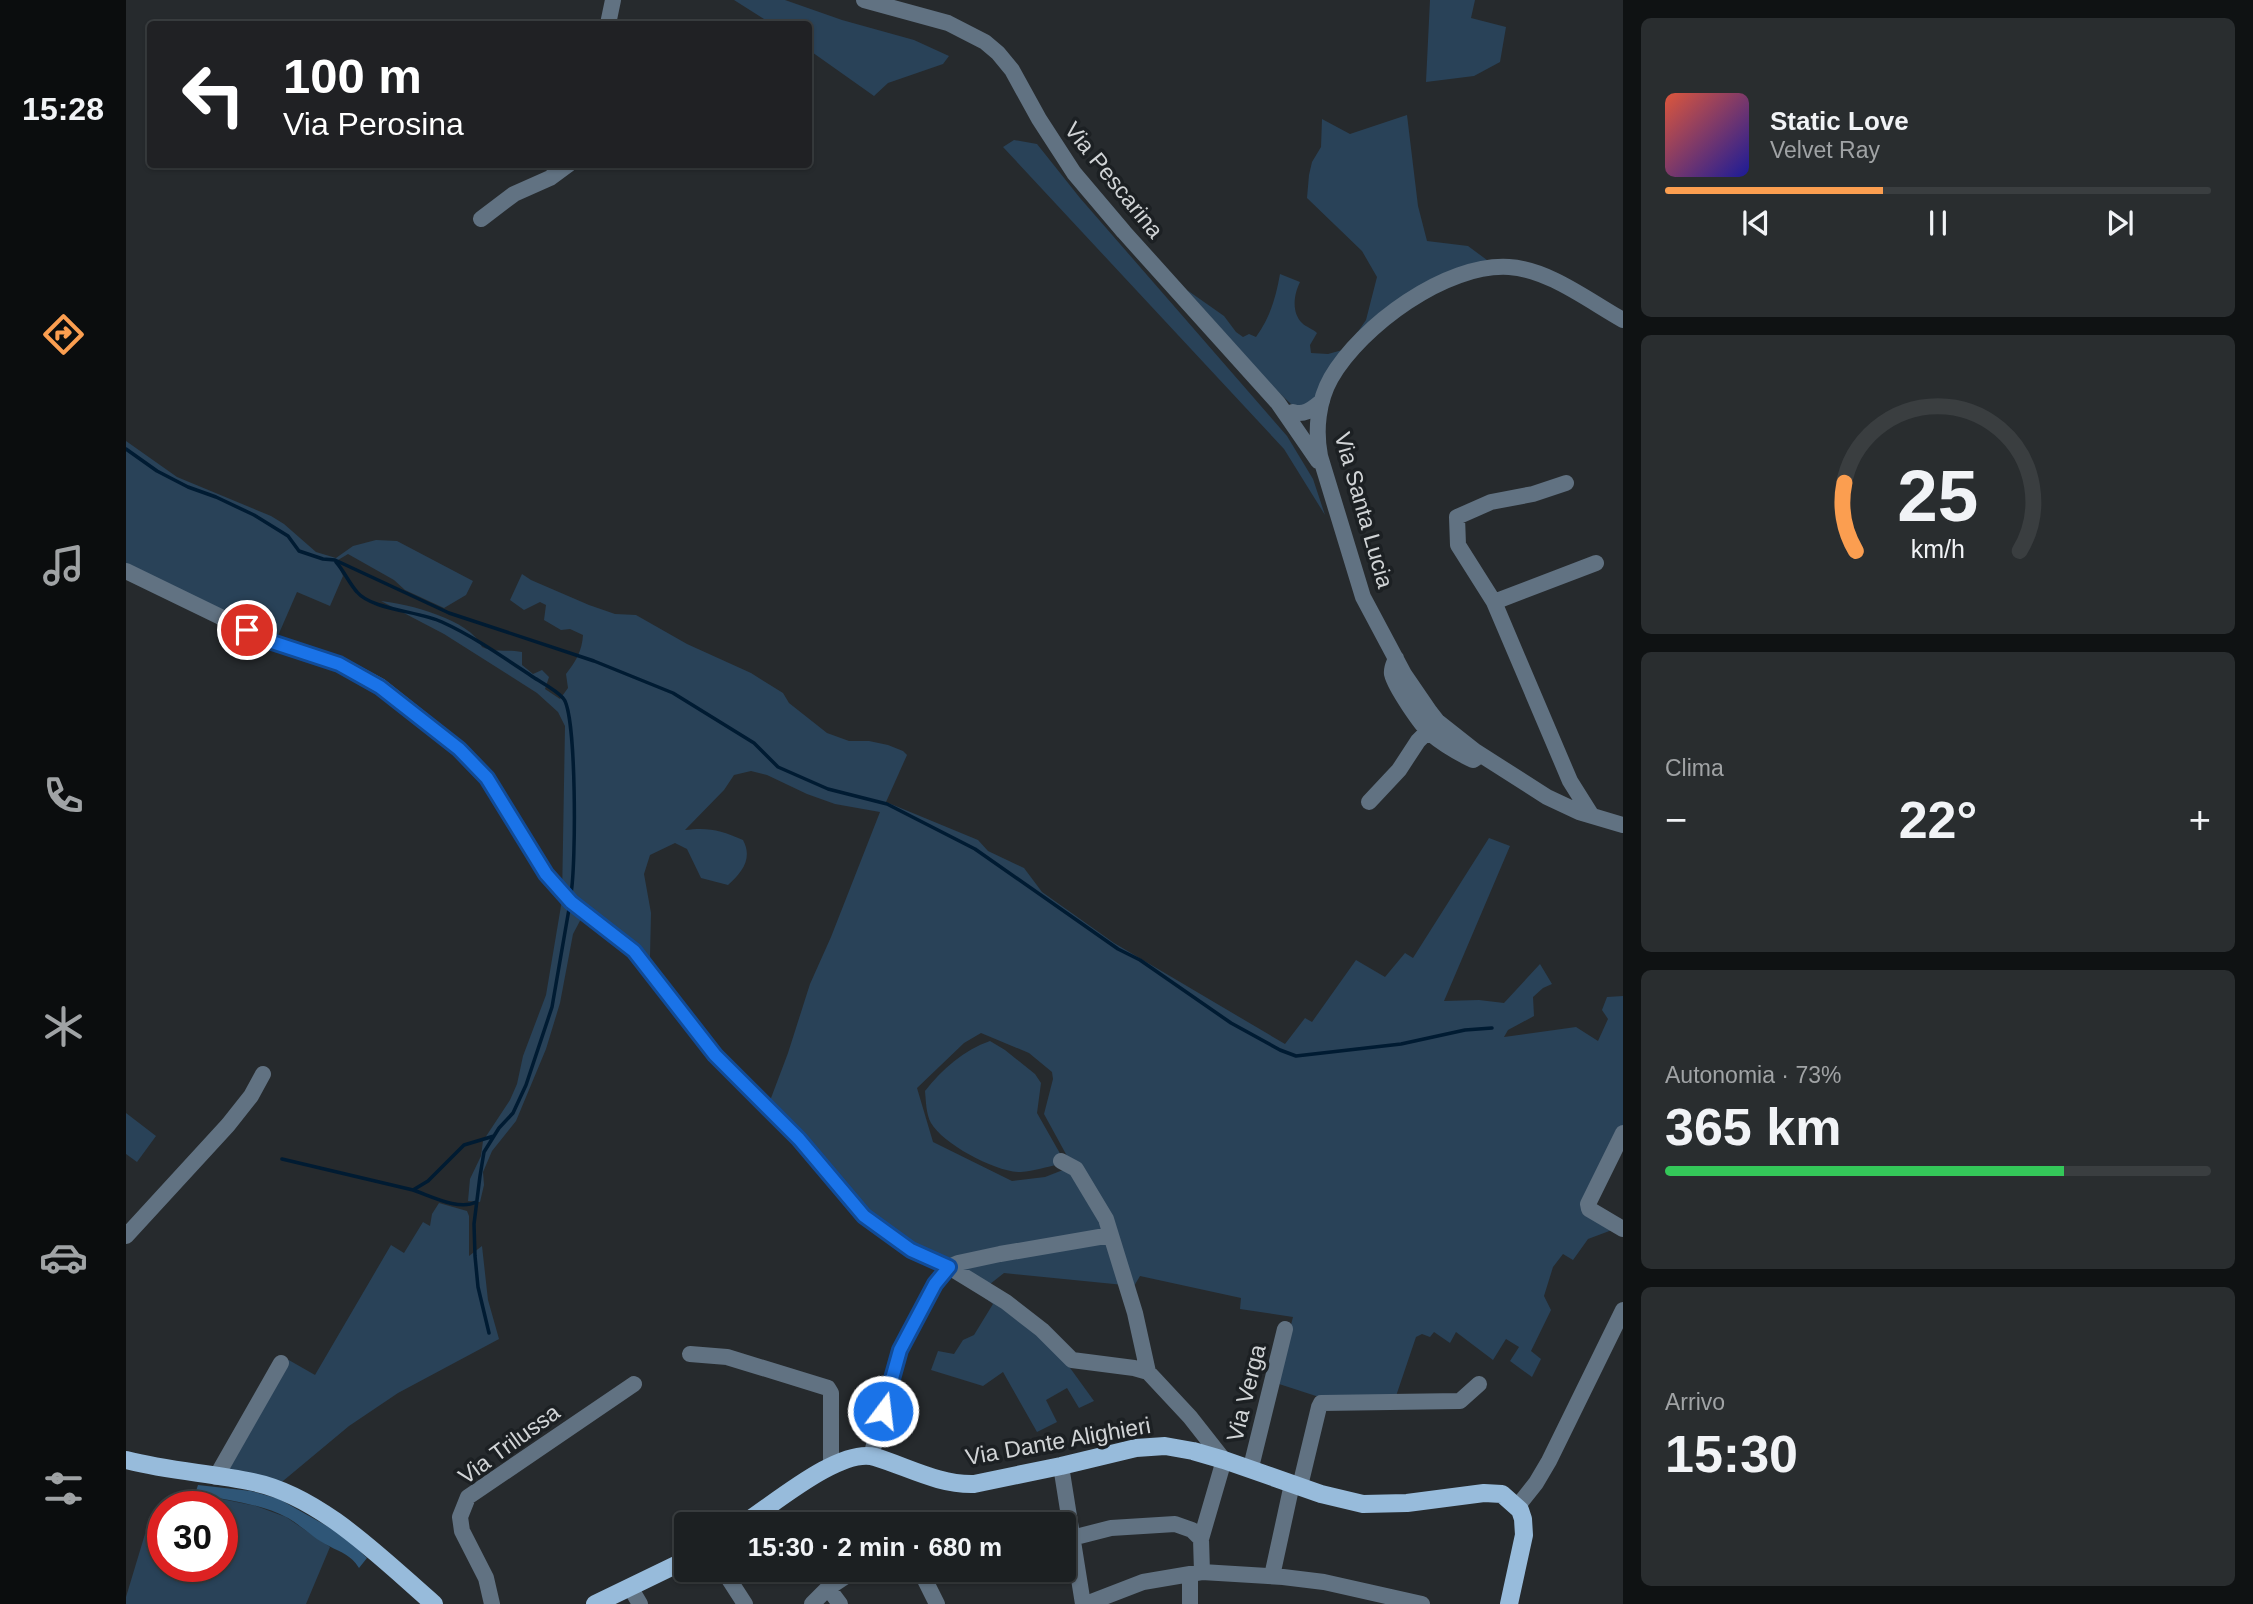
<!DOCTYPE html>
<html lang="it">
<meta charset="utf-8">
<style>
:root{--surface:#1c2022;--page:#292d2f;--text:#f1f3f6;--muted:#a0a3a5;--line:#3a3e40;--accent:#fb9e50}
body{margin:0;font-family:Arial,sans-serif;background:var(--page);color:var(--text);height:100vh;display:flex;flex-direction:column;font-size:26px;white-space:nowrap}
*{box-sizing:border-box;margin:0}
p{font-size:23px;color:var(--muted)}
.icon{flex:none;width:38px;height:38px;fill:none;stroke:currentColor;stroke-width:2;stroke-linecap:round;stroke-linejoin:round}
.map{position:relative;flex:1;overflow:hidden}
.details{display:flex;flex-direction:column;gap:18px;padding:18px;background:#0f1213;width:630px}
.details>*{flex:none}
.top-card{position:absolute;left:21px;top:21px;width:665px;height:147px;border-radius:7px;box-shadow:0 2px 5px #0004,0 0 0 2px var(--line);background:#202124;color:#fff;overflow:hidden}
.speed{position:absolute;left:21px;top:1491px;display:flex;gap:14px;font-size:35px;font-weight:700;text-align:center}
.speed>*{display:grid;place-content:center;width:91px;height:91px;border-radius:50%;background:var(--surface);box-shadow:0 2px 5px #0004,0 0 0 2px var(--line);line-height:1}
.speed .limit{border:10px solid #d22;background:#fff;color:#111}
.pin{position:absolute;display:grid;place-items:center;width:60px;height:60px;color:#fff;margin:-30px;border:4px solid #fff;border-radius:50%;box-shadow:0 2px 7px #0007}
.me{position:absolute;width:77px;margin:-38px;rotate:15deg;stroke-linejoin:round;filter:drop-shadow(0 0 5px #0008)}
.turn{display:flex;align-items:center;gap:24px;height:147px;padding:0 21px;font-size:32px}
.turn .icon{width:91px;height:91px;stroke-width:2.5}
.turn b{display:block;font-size:49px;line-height:60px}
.big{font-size:52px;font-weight:600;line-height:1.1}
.details .tile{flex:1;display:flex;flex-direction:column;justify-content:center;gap:10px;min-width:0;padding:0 24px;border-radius:10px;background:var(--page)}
.details .dial{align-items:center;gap:0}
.dial svg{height:182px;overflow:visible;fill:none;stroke:var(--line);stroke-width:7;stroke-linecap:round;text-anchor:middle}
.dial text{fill:var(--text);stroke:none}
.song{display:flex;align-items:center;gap:21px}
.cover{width:84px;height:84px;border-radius:10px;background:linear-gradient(135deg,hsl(10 70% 55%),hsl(240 70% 35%))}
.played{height:7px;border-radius:4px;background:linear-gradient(90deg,var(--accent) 40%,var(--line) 40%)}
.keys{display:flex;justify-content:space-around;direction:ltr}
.heat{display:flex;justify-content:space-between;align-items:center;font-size:38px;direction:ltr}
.charge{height:10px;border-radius:5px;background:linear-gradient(90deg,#34c759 73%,var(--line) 0)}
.trip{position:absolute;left:548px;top:1512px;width:402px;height:70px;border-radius:7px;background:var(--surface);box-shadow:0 2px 5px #0004,0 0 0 2px var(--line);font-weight:600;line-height:70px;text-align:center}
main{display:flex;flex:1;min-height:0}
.tab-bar{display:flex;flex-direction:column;width:126px;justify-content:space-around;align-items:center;background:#0b0d0e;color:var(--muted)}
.tab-bar .icon{width:49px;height:49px}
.tab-bar .active{color:var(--accent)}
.tab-bar b{font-size:32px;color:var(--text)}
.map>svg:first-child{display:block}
.green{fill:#294258;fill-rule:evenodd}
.forest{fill:#2f5677}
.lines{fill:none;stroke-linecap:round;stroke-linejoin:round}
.stream{stroke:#001b32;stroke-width:3.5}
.minor{stroke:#617282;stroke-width:16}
.major{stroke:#97bbdb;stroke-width:18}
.route-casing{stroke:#114b97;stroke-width:18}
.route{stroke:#1a73e8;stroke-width:12}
.labels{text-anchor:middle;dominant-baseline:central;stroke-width:7;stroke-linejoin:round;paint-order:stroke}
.street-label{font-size:23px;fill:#d1d4d6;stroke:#1c2023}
</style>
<main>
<nav class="tab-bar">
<b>15:28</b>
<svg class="icon active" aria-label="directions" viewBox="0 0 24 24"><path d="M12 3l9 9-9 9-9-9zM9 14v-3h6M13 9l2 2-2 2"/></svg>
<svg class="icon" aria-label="music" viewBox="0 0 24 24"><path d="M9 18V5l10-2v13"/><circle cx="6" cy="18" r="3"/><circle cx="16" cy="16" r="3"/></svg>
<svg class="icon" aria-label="phone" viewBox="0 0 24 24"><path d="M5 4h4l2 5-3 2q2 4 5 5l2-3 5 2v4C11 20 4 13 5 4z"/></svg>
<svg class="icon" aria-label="climate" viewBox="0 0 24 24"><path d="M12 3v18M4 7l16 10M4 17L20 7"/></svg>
<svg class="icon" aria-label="car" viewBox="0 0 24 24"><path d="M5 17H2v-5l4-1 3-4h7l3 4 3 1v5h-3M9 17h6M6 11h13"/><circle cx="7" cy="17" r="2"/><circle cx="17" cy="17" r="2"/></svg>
<svg class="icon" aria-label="filters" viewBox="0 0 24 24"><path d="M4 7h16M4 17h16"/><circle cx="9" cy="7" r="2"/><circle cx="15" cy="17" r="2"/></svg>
</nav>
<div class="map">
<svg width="1497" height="1604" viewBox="0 0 1497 1604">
<rect width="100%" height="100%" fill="#262a2d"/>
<path class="green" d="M 608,0 L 659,0 L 716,20 L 788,40 L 823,56 L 817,64 L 762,83 L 748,96 L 683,50 L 682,24 L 646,24 Z
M 1304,0 L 1349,0 L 1345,18 L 1380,27 L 1374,62 L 1348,76 L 1300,82 Z
M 1281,115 L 1292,206 L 1301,241 L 1342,246 L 1365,263 L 1252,317 L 1190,402 L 1175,410 L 1165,404 L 1141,381 L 1061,290 L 1098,316 L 1110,332 L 1117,337 L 1123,334 L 1130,337 C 1144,318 1150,297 1154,274 L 1174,282 C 1168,294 1165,312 1176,323 C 1180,327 1187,329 1191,333 L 1184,345 L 1185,353 L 1202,354 L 1220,349 L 1240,320 L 1251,277 L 1236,251 L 1181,198 L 1183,175 L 1186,162 L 1195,147 L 1196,119 L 1224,134 Z
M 888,140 L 911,144 L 954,198 L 1161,436 L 1187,479 L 1199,515 L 1158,449 L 877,147 Z
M 0,441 L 51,477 L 145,516 L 158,524 L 190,552 L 210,558 L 227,546 L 250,540 L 271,541 L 347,581 L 340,595 L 318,608 L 279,590 L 268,580 L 222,554 L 212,560 L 212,565 L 217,576 L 204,606 L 171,592 L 151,638 L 0,568 Z
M 396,574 L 405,580 L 463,605 L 489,614 L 510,615 L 561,644 L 625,673 L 657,693 L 663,703 L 701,733 L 723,741 L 743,741 L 762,745 L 777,751 L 781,755 L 760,802 L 852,840 L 862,851 L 898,868 L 916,892 L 988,943 L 1159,1044 L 1179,1018 L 1186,1022 L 1230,960 L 1259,977 L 1279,953 L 1287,958 L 1363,838 L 1384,846 L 1318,1001 L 1353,1000 L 1378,1003 L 1414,964 L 1426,984 L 1417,988 L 1407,997 L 1408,1016 L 1382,1030 L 1378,1037 L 1450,1027 L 1472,1041 L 1482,1019 L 1476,1010 L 1481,997 L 1497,996 L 1497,1128 L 1456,1213 L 1486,1230 L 1462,1239 L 1447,1260 L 1437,1254 L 1427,1267 L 1418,1296 L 1425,1310 L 1405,1351 L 1415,1359 L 1406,1377 L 1384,1361 L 1393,1347 L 1380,1339 L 1367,1360 L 1330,1332 L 1324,1343 L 1308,1332 L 1304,1337 L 1296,1334 L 1290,1337 L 1269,1399 L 1213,1399 L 1190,1396 L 1150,1383 L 1167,1317 L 1114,1309 L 1115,1298 L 1014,1276 L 1008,1286 L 878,1273 L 859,1288 L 926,1343 L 968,1401 L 953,1408 L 941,1388 L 920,1400 L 931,1422 L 911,1432 L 877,1372 L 857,1386 L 805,1370 L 812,1351 L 828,1354 L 837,1340 L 848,1335 L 867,1304 L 702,1181 L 639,1114 L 662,1053 L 684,984 L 705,937 L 754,812 L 709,804 L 681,794 L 641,775 L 625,771 L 608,775 L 598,790 L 559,830 C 582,827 595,830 617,840 C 627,859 616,872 602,885 L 575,878 L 561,849 L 549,843 L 524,855 L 518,874 L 525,913 L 524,956 L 523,965 L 517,975 L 493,947 L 456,917 L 447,934 L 434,1003 L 420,1049 L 390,1121 L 366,1151 L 357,1172 L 358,1185 L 354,1202 L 342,1201 L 344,1179 L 355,1156 L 357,1141 L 384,1100 L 391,1084 L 397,1056 L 420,995 L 436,900 L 439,726 L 432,712 L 411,693 L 318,634 L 255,601 C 282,604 344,619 356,647 C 370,653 381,649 396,652 L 396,665 L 407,674 L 416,670 L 423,677 L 419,689 L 434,699 L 442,688 L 440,674 C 450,661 456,651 457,635 L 444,629 L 435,630 L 418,620 L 420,605 L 414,602 L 398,610 L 384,600 ZM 855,1033 L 903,1053 L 926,1072 L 927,1079 L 918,1114 L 941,1156 L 936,1157 L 911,1113 L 915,1083 L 909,1074 L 879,1050 L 864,1041 C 838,1050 816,1069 799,1091 C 800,1101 800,1114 805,1123 C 817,1144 871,1173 895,1172 C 908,1171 921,1167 933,1164 L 937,1170 L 919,1177 L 886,1181 L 807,1142 L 791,1088 L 838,1043 Z
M 0,1113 L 30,1136 L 11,1162 L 0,1154 Z
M 313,1203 L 341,1211 L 343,1216 L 343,1256 L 356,1246 L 362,1300 L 373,1339 L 272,1393 L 223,1426 L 151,1486 L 94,1474 L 161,1359 L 189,1375 L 265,1245 L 278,1253 L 297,1222 L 304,1226 L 306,1214 Z
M 76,1495 L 130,1506 L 160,1517 L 204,1547 L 180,1604 L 0,1604 L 0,1597 L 19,1534 L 37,1534 L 37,1566 L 96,1566 L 96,1507 L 73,1507 Z"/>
<path class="forest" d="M 72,1485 L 125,1491 L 153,1499 L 217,1535 L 241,1558 L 233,1568 C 225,1555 216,1553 203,1546 C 188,1539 176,1526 162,1518 C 136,1504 105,1501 76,1495 L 70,1491 Z"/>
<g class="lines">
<path class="stream" d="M 0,449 L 31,471 L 62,487 L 90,497 L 128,515 L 162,536 L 173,551 L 197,559 L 209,560 L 323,613 L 468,661 L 547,693 L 628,743 L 652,767 L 702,789 L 761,804 L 849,849 L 992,949 L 1014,960 L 1105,1023 L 1154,1050 L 1170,1056 L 1275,1044 L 1339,1030 L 1366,1028
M 210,562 C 218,571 223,583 231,592 C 246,610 293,611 316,622 C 347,636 377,657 407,677 C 416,683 429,689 437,698 C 451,712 450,867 445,893
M 156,1159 L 287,1190 L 302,1181 L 338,1145 L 368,1136
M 287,1190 C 305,1196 333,1211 350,1202
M 363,1333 L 352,1287 L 349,1256 L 348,1224 L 354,1176 L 358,1152 L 373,1128 L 387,1113 L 400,1085 L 426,1007 L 443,909"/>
<path class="minor" d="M 738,0 L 822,23 L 859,42 L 872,53 L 886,70 L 913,119 L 948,173 L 998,232 L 1152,403 L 1192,461
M 482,24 L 487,0
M 355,219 L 388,194 L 424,178 L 443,164
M 1497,320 C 1463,301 1422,269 1383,267 C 1320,263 1235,326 1205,378 C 1192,401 1189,430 1194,456 L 1237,597 L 1278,674 L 1304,712 L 1311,721 L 1349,751 L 1421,797 L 1453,812 L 1497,825
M 1167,412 C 1179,416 1187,408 1196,401
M 1440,483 L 1407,494 L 1365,502 L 1331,517 L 1332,545 L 1368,602 L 1444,781 L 1466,816
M 0,571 L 146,642 L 213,664 L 254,686 L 333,749 L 361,778 L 420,874 L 445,902 L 508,951 L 589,1055 L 673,1139 L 738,1216 L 785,1250 L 823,1267 L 880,1302 L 916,1330 L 946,1360 L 1008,1368 L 1022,1372
M 1368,602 L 1470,563
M 1270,658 C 1268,664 1265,668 1266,674 C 1269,687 1295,725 1305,734 C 1318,745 1332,753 1347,760 L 1350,758
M 1243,802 L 1273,770 L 1292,741 L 1302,731
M 1497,1133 L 1462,1204 L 1463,1209 L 1497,1229
M 935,1161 L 950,1169 L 980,1219 L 1009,1313 L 1022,1372 L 1064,1417 L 1097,1459
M 0,1236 L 102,1125 L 125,1096 L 137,1074
M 564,1354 L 601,1357 L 702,1388 L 705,1393 L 705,1464
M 745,1456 L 774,1350 L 809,1284 L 823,1267 L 832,1263 L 874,1254 L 985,1235
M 935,1466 L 957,1604
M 1125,1467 L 1159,1329
M 90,1477 L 155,1363
M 1174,1486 L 1193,1407 L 1195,1403 L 1334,1401 L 1353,1384
M 1391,1507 L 1410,1483 L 1423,1461 L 1497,1310
M 938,1540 L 985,1528 L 1049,1524 L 1066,1530 L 1075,1539
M 597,1570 L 619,1604
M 794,1570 L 811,1604
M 1076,1572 L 1075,1539 L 1098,1460
M 1064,1574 L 1064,1604
M 1146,1576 L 1166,1484
M 504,1587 L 514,1604
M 702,1588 L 714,1604
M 366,1604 L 360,1578 L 336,1531 L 334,1517 L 342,1497 L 508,1384
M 686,1604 L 702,1588 L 729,1570
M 960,1604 L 1017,1582 L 1076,1572 L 1157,1577 L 1198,1582 L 1296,1604"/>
<path class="major" d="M 0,1460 C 42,1471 85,1473 127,1482 C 195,1496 257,1560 308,1604
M 617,1524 C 647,1505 714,1447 749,1457 C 782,1467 813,1485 848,1484 L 935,1466 L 1010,1448 L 1039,1446 L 1067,1451 L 1098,1460 L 1195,1494 L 1237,1504 L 1281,1503 L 1358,1493 L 1376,1494 L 1394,1510 L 1397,1519 L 1398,1535 L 1383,1604
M 469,1604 L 560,1560"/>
</g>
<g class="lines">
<g class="route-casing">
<path id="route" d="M 121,630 L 146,642 L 213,664 L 254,687 L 333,749 L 361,778 L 420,874 L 445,902 L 508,951 L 589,1055 L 673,1139 L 738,1216 L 785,1250 L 823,1267 L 809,1284 L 774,1350 L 757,1411"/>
</g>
<use href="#route" class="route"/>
</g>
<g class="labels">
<g class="street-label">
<text transform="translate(988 180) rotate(51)">Via Pescarina</text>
<text transform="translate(1238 510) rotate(74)">Via Santa Lucia</text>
<text transform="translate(1120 1393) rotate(-76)">Via Verga</text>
<text transform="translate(932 1441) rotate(-10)">Via Dante Alighieri</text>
<text transform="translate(383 1444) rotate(-36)">Via Trilussa</text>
</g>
</g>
</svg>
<div class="speed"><div class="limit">30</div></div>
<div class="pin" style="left:121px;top:630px;background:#d93025"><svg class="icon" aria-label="arrive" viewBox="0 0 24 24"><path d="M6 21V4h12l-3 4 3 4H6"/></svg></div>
<svg class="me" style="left:757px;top:1411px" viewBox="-20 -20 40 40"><circle r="17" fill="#1a73e8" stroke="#fff" stroke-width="3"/><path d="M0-11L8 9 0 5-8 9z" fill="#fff"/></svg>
<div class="trip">15:30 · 2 min · 680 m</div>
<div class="top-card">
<div class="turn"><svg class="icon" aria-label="left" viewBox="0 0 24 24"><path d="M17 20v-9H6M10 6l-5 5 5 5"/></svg><div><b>100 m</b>Via Perosina</div></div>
</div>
</div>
<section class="details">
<div class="tile">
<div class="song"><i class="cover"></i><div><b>Static Love</b><p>Velvet Ray</p></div></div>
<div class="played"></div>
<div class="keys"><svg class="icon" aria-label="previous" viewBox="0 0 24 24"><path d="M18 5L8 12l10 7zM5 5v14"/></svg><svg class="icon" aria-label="pause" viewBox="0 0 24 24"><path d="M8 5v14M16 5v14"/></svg><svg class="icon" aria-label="next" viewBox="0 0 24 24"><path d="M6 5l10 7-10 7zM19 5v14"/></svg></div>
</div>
<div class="tile dial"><svg viewBox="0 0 100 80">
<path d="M14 69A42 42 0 1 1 86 69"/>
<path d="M14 69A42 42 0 0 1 9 39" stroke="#fb9e50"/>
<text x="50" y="56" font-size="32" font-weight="700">25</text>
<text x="50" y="72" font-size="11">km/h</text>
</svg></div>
<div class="tile"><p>Clima</p>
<div class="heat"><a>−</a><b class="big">22°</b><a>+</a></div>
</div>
<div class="tile"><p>Autonomia · 73%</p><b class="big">365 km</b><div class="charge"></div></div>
<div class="tile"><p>Arrivo</p><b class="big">15:30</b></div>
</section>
</main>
